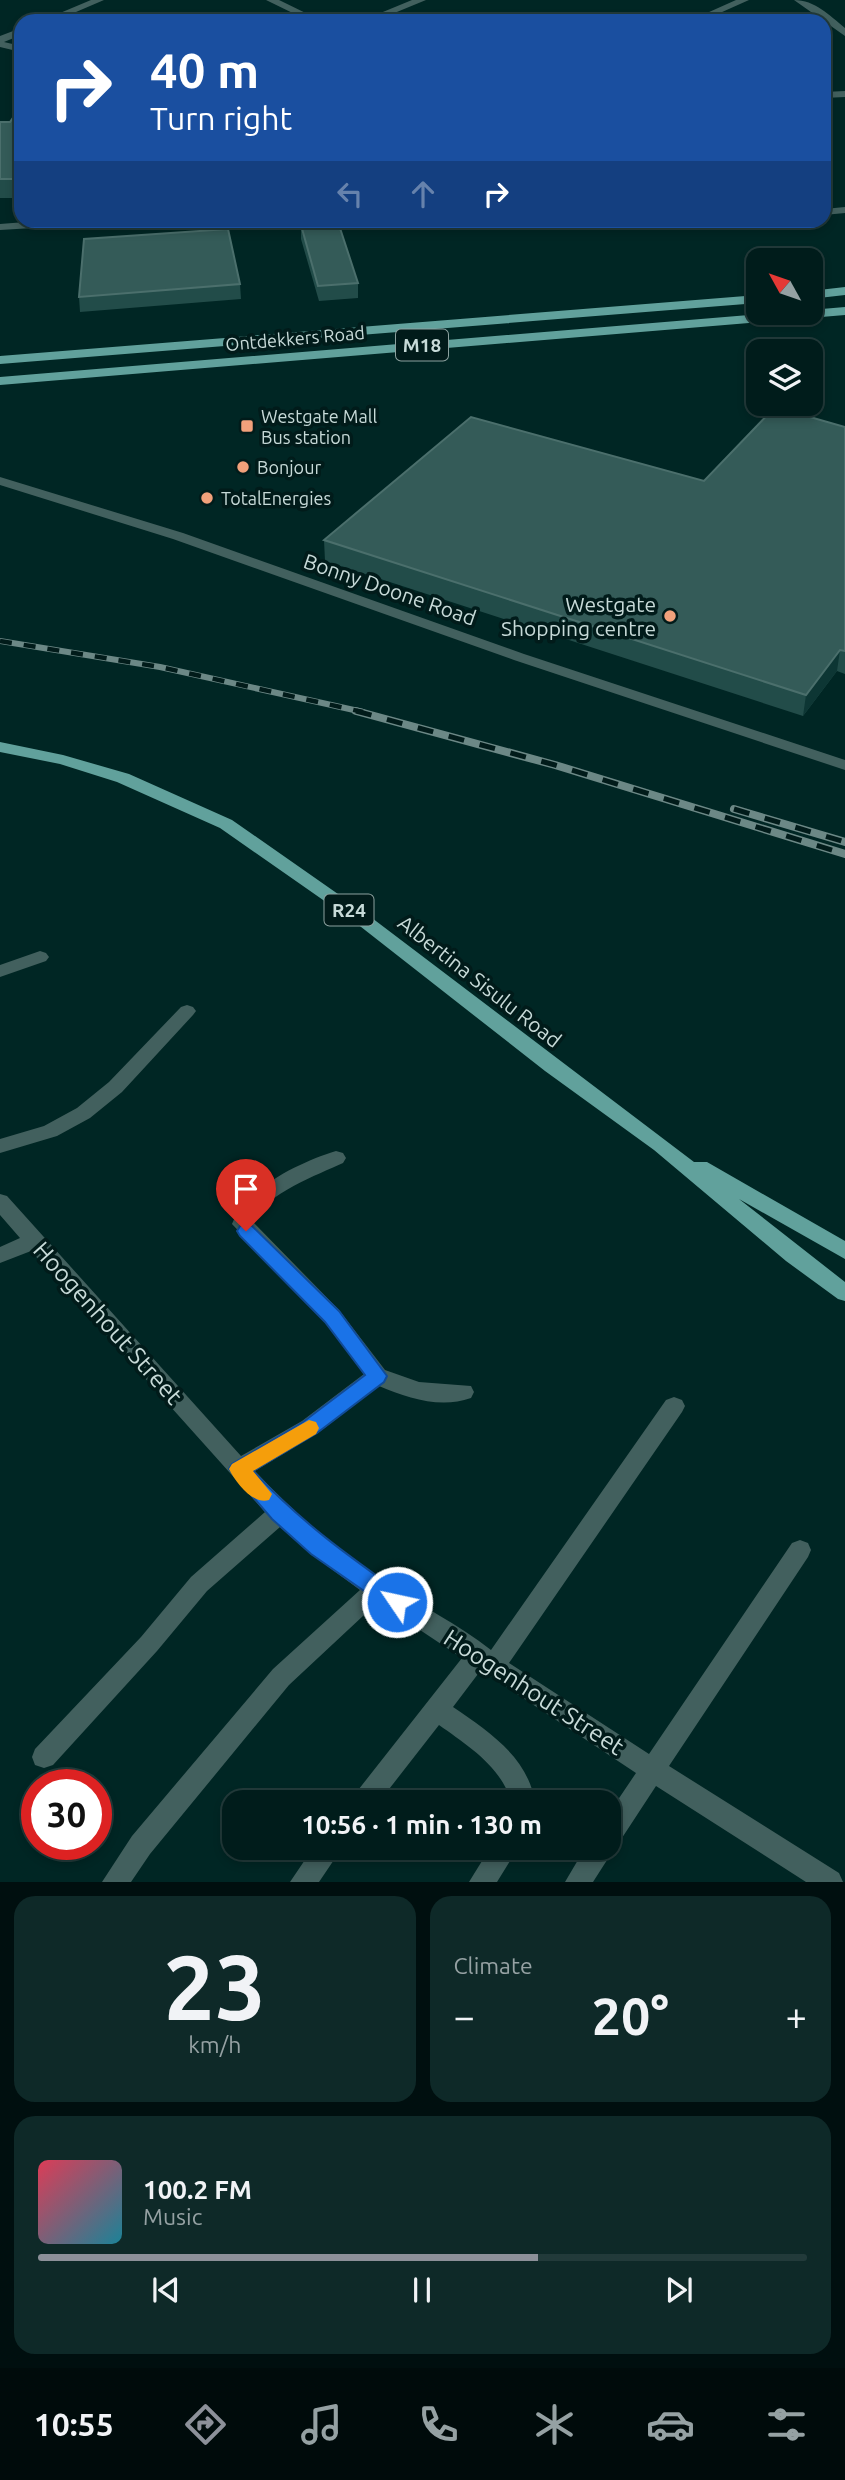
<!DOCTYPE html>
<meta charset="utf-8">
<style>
:root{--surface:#001c1b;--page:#0e2928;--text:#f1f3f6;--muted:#95a1a3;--line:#223a3a;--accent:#8c9099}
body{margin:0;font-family:Ubuntu,sans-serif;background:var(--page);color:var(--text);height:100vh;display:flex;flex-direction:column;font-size:26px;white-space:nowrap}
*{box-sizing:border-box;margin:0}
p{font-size:23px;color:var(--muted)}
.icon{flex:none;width:38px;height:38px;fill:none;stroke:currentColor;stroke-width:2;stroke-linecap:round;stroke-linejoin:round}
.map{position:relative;height:1882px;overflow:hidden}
.drawer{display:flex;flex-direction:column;gap:14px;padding:14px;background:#000f0f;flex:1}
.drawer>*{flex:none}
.guide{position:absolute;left:14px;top:14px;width:817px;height:214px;border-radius:21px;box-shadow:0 4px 10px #0003,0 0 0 2px var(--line);background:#1a4fa0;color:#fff;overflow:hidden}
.needle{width:46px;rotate:310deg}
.tools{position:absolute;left:746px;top:248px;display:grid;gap:14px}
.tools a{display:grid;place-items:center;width:77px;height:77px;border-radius:14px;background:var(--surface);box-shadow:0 4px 10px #0003,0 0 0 2px var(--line);font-size:35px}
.speed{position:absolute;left:21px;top:1769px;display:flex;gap:14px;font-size:35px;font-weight:700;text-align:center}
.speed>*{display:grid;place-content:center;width:91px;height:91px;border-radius:50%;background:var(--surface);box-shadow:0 4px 10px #0003,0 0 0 2px var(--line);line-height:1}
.speed .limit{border:10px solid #d22;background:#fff;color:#111}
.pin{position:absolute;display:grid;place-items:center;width:60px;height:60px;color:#fff;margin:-72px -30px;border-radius:50% 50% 50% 0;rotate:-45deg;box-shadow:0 0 7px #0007}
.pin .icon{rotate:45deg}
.me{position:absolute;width:77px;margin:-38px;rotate:304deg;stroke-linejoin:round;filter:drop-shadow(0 0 5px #0008)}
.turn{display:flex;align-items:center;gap:24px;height:147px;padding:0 21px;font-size:32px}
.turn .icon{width:91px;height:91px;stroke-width:2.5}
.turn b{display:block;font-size:49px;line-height:60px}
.lanes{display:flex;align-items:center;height:66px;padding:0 21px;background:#0003;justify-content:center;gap:35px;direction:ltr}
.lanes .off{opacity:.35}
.big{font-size:52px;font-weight:700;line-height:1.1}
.drawer .card{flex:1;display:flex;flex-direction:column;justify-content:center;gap:10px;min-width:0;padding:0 24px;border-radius:21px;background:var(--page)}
.drawer .dial{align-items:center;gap:0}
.dial b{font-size:91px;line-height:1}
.song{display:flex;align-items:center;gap:21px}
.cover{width:84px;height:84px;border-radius:10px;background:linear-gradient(135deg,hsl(350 70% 55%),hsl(190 70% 35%))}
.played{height:7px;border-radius:4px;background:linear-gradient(90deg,var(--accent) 65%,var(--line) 65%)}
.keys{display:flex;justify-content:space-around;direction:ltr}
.heat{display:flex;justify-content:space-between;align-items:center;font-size:38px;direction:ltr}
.drawer .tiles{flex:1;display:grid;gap:14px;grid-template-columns:1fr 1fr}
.card:last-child{grid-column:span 2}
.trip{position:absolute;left:222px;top:1790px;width:399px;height:70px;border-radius:21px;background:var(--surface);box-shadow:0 4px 10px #0003,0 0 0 2px var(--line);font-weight:700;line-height:70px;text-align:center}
.tabs{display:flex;height:112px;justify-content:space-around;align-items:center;background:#000b0b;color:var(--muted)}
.tabs .icon{width:49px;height:49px}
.tabs .current{color:var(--accent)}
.tabs b{font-size:32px;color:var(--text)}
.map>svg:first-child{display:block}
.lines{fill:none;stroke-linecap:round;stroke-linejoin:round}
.street{fill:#42605e;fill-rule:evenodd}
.primary{fill:#61a19c;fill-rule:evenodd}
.rail-far1-casing{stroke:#6c8886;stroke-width:6}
.rail-casing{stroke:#6c8886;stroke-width:8}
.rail-far1{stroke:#011b1a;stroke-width:4.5;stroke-dasharray:12;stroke-linecap:butt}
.rail{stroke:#011b1a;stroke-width:5;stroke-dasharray:16;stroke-linecap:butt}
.wall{fill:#224c49}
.shaded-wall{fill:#0d3634}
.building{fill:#345b58;stroke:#4b6f6c;stroke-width:2}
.route{fill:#1a73e8;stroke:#114b97;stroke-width:2}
.slow{fill:#f59e0b}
.poi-dot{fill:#f1a17b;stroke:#011b1a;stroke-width:2.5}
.labels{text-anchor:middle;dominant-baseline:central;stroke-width:7;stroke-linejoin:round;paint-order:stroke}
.far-street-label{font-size:18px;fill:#c7dad8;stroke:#011b1a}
.far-poi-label{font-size:18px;fill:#c7dad8;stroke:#011b1a;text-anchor:start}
.shield{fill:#011b1a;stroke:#8ca19f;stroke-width:2}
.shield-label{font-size:19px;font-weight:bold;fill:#c7dad8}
.street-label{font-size:21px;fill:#c7dad8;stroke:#011b1a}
.poi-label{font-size:21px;fill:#c7dad8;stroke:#011b1a;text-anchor:end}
.near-street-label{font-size:24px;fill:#c7dad8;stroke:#011b1a}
</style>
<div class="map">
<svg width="845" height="1882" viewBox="0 0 845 1882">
<rect width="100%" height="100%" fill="#002624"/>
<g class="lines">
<path class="street" d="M 91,0 L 104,0 L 55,21 L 41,21 Z
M 266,0 L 279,0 L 322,21 L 309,21 Z
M 412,0 L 426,0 L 375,21 L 361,21 Z
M 736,0 L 749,0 L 702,21 L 689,21 Z
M 794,0 C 815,0 829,15 845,28 L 845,36 Z
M 21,28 L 21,35 L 4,42 L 21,46 L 21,52 L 0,47 L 0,36 Z
M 845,91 L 845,97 L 824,98 L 824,92 Z
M 845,207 L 845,213 L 824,215 L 824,209 Z
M 51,220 L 121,220 L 116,223 L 0,230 L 0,224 Z
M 466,220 L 679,220 L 674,223 L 578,229 L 471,223 Z
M 0,477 L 183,533 L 524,654 L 845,760 L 845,770 L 514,660 L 173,539 L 0,485 Z
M 40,951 L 46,953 L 49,957 L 46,961 L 0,977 L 0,965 Z
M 187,1005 L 193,1007 L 196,1011 L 193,1015 L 122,1092 L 90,1118 L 57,1136 L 0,1153 L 0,1139 L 44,1126 L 77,1108 L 109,1082 L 181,1007 Z
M 336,1151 L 343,1153 L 346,1158 L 343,1163 C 317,1175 263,1195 253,1222 L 339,1310 L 385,1370 L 419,1382 L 471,1386 L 474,1392 L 471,1398 C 440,1409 408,1398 379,1386 L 318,1433 L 255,1471 C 295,1514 338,1550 386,1583 C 420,1605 459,1625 491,1650 L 666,1400 L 674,1397 L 682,1400 L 685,1406 L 682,1412 L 509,1663 L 649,1754 L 792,1543 L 800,1540 L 808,1543 L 811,1550 L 808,1557 L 669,1766 L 839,1873 L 843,1882 L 806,1882 L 656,1786 L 618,1844 L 612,1846 L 609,1857 L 593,1882 L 565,1882 L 585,1848 L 609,1848 L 609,1813 L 636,1773 L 481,1670 L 453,1707 C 488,1731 528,1757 535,1802 L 511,1802 C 502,1767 467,1745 439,1725 L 379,1802 L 352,1802 L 355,1794 L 462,1658 L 378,1602 L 289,1685 L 150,1854 L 131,1882 L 102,1882 L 132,1836 L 273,1669 L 360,1590 L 311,1554 L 280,1527 L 207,1591 L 157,1651 L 53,1765 L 44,1768 L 35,1765 L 32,1757 L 35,1749 L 141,1637 L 191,1577 L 265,1512 L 31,1251 L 0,1263 L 0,1247 L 20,1238 L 0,1215 L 0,1194 L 7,1196 L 241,1456 L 302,1421 L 364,1374 L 325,1322 L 232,1224 C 246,1188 300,1162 336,1151 Z
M 313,1848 L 342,1848 L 319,1882 L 290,1882 Z
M 490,1848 L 518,1848 L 497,1882 L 469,1882 Z"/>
<path class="primary" d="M 845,287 L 845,295 L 810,299 L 810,291 Z
M 758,295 L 758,303 L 0,364 L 0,356 Z
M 845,307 L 845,315 L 0,385 L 0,377 L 774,313 L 810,313 L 810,310 Z
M 0,742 L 63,755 L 129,774 L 232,820 L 368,915 L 694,1162 L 707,1162 L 845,1241 L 845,1259 L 739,1199 L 845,1282 L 845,1301 L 838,1299 L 786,1261 L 654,1150 L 545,1071 L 356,923 L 220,828 L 117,782 L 60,764 L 0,752 Z"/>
<g class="rail-far1-casing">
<path id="rail-far1" d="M 0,641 L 160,667 L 363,712"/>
</g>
<g class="rail-casing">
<path id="rail" d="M 356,711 L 555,765 L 845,854
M 734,809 L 845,842"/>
</g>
<use href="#rail-far1" class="rail-far1"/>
<use href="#rail" class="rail"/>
</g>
<path class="wall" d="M 21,106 L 21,198 L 0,198 L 0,122 L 10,122 Z
M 301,225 L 358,283 L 358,298 L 319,301 L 301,239 Z
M 240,284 L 241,299 L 80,312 L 79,297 Z
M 845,427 L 845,674 L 837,671 L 803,716 L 325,561 L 324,540 L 704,481 Z"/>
<path class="shaded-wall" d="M 840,650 L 837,671 L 803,716 L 806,695 Z"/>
<path class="building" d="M 21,106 L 21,179 L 0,179 L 0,122 L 10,122 Z
M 338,222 L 358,283 L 318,286 L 301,225 Z
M 228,229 L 240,284 L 79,297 L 84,239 Z
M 775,407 L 845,427 L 845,651 L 840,650 L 806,695 L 324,540 L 471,417 L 704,481 Z"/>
<path class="route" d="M 246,1224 L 252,1226 L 339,1311 L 387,1376 L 384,1382 L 317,1433 L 253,1471 C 302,1523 347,1555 405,1596 L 408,1602 L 405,1609 L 397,1612 L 390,1609 L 311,1554 L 272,1519 L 229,1469 L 232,1464 L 303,1422 L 365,1375 L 325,1322 L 240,1236 L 237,1231 L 240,1226 Z"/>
<path class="slow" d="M 309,1420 L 316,1422 L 319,1428 L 316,1434 L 253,1471 L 272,1494 L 269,1500 C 253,1505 236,1483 229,1469 L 232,1464 Z"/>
<g class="poi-dot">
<rect x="240" y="419" width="14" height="14" rx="3.5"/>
<circle cx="243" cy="467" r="7"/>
<circle cx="207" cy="498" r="7"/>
<circle cx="670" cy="616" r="7"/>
</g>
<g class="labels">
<g class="far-street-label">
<text transform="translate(295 338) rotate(-5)">Ontdekkers Road</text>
</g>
<g class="far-poi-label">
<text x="261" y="416">Westgate Mall<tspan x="261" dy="21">Bus station</tspan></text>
<text x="257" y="467">Bonjour</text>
<text x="221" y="498">TotalEnergies</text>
</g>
<g class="shield">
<rect x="396" y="329.5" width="52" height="31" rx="5"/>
<rect x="324.5" y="894.5" width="49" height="31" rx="5"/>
</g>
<g class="shield-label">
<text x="422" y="345">M18</text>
<text x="349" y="910">R24</text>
</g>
<g class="street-label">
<text transform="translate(390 589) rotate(19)">Bonny Doone Road</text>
<text transform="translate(480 981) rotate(38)">Albertina Sisulu Road</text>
</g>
<g class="poi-label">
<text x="656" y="604">Westgate<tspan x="656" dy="24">Shopping centre</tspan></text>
</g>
<g class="near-street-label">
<text transform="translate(108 1323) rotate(48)">Hoogenhout Street</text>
<text transform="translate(534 1692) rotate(33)">Hoogenhout Street</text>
</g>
</g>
</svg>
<div class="tools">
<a><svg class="needle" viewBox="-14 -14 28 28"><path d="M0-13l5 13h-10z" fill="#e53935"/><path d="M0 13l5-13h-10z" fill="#95a1a3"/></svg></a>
<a><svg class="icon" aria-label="layers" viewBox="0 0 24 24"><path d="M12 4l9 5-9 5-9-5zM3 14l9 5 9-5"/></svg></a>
</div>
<div class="speed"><div class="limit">30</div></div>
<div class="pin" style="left:246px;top:1231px;background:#d93025"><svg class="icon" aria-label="arrive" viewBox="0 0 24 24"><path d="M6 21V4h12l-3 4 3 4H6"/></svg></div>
<svg class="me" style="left:397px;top:1602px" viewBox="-20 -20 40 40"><circle r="17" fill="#1a73e8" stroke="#fff" stroke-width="3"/><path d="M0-11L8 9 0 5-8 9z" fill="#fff"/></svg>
<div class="trip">10:56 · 1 min · 130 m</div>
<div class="guide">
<div class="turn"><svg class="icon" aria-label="right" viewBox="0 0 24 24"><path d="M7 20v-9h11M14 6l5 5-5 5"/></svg><div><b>40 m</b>Turn right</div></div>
<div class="lanes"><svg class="icon off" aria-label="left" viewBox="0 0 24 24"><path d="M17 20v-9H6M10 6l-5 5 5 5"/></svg><svg class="icon off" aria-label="ahead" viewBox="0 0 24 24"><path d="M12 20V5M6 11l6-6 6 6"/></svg><svg class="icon" aria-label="right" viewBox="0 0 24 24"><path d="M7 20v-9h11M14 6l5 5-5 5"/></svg></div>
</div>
</div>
<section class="drawer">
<div class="tiles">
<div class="card dial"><b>23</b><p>km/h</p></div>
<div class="card"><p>Climate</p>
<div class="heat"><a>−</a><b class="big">20°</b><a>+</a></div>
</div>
<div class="card">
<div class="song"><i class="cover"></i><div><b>100.2 FM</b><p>Music</p></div></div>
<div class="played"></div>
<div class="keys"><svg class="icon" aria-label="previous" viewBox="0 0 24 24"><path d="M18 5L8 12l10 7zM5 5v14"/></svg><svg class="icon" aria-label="pause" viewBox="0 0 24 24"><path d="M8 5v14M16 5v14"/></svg><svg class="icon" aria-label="next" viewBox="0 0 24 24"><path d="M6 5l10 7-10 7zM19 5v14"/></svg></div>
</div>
</div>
</section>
<nav class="tabs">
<b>10:55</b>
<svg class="icon current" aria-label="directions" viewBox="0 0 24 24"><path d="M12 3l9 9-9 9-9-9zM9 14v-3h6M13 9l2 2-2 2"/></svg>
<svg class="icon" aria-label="music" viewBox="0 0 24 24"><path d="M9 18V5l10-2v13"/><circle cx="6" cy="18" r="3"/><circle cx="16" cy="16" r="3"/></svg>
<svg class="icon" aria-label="phone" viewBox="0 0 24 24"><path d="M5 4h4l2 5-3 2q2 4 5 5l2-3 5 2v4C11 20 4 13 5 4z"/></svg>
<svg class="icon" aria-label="climate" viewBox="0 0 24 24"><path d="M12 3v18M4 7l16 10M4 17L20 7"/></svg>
<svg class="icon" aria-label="car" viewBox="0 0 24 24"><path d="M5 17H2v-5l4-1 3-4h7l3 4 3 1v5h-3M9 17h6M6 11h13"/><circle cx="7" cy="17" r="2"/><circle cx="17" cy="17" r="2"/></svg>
<svg class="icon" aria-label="filters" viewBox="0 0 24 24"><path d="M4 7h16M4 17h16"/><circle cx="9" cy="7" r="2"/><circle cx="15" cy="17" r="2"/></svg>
</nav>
